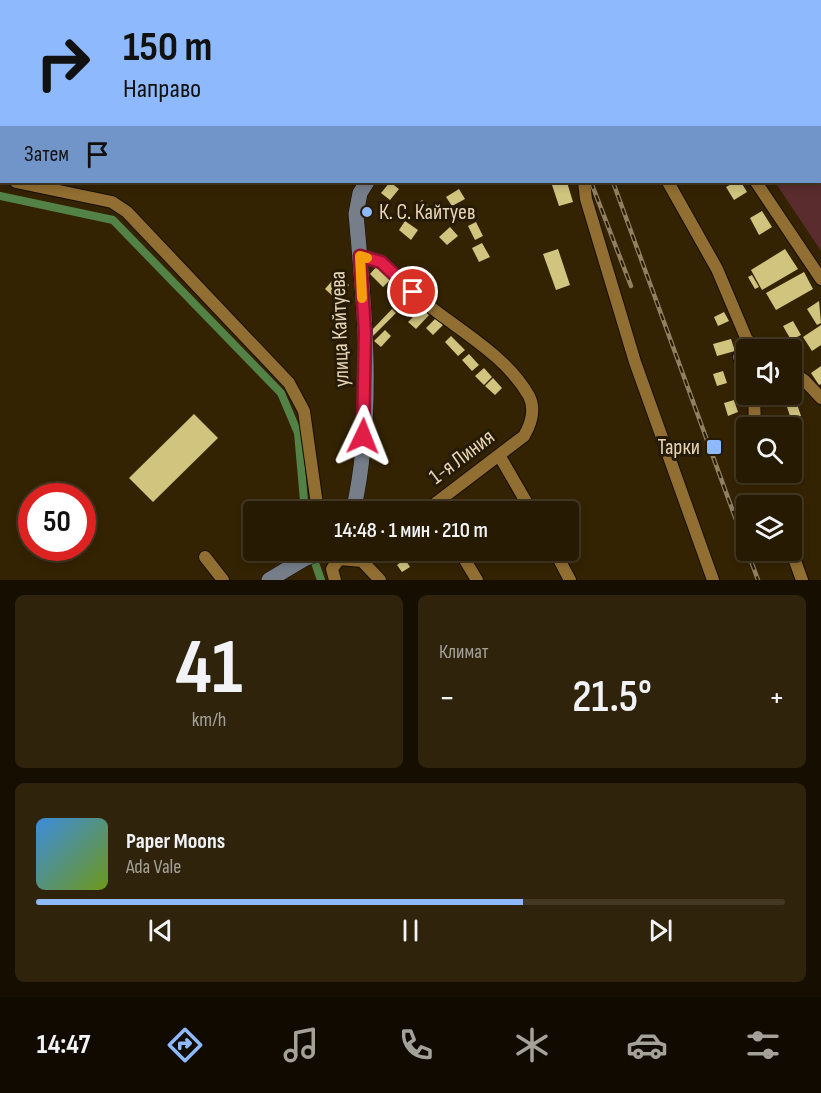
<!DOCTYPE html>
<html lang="ru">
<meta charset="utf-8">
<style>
:root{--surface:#271a02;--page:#2f230c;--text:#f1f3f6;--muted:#a4a199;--line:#433824;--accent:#8eb9fc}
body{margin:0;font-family:"Sofia Sans Condensed",sans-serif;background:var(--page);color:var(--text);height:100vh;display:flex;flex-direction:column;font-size:22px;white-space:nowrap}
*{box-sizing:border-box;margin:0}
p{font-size:20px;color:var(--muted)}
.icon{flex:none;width:33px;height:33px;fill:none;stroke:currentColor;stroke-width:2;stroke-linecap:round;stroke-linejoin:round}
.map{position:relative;height:580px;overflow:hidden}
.details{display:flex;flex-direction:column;gap:15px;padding:15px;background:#150e01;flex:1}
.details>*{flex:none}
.hud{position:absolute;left:0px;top:0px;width:822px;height:183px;box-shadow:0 3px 9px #0003,0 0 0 2px var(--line);background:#8eb9fc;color:#111;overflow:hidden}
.fabs{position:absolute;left:736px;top:339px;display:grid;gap:12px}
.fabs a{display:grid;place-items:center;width:66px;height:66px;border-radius:6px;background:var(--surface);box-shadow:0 3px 9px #0003,0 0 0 2px var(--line);font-size:30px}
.speed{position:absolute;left:18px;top:483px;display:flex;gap:12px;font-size:30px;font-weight:700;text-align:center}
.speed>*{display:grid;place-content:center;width:78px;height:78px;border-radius:50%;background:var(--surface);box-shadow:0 3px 9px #0003,0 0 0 2px var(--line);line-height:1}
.speed .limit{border:9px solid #d22;background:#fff;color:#111}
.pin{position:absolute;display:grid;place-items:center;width:51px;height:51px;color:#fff;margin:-26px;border:3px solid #fff;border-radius:50%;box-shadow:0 2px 6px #0007}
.me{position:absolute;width:66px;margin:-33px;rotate:2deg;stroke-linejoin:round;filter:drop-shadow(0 0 4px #0008)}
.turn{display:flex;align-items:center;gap:21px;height:126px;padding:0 24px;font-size:27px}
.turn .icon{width:78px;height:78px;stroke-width:2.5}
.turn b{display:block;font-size:42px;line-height:51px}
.then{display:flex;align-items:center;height:57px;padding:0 24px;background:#0003;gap:12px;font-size:22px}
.big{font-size:45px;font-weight:600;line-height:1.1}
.details .tile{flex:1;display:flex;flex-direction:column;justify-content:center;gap:9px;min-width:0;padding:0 21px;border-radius:9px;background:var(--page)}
.details .dial{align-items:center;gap:0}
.dial b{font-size:78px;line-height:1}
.song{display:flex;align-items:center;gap:18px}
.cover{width:72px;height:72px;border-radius:9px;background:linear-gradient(135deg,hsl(210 70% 55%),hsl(80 70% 35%))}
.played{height:6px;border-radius:3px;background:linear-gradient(90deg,var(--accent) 65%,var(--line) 65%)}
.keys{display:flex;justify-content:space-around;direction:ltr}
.heat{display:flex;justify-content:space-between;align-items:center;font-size:33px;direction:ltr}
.details .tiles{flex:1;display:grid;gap:15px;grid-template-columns:1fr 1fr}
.tile:last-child{grid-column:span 2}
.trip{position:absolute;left:243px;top:501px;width:336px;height:60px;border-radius:6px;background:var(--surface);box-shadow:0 3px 9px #0003,0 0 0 2px var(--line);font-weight:600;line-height:60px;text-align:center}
.tab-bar{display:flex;height:96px;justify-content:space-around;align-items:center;background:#100a01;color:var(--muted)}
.tab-bar .icon{width:42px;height:42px}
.tab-bar .on{color:var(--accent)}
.tab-bar b{font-size:27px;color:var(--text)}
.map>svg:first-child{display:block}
.green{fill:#5a2c2d}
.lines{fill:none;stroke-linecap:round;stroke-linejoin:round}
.canal{stroke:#538246;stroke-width:8}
.building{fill:#d0c47f}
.minor-casing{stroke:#170d00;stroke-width:14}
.major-casing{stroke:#170d00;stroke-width:16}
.minor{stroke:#916e31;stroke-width:12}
.major{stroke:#767e8a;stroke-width:15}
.rail-casing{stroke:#917f5f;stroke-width:4.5}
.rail{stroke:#261b07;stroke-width:2;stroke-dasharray:7;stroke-linecap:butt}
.route-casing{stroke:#92132f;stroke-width:15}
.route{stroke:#e11d48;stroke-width:10}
.slow{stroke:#f59e0b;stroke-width:10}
.poi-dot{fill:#8eb9fc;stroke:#261b07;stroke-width:2}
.labels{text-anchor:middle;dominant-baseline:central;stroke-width:6;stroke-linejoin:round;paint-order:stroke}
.poi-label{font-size:22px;fill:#e8d5b7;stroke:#261b07;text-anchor:start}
.street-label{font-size:22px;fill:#e8d5b7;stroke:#261b07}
</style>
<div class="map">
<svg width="821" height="580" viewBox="0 0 821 580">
<rect width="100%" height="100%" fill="#342302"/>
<path class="green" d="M 821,171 L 821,251 L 775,182 L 820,182 Z"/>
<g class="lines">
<path class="canal" d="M 0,196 L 113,220 L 281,393 L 298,433 L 305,512
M 312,554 L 321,580"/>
</g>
<path class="building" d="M 390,182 L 399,189 L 390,200 L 381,193 Z
M 551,182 L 567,182 L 573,202 L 559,206 Z
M 735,182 L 741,182 L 747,192 L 734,200 L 726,187 Z
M 459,189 L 465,199 L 452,206 L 446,197 Z
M 422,200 L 431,208 L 423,218 L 414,210 Z
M 762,211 L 772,227 L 759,235 L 750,218 Z
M 405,221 L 418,230 L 411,240 L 399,230 Z
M 476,222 L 483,236 L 475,240 L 468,226 Z
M 450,227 L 458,236 L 447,245 L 439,237 Z
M 482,243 L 490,257 L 479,262 L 472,248 Z
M 558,249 L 570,285 L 556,290 L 543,254 Z
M 785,249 L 798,269 L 762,290 L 751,270 Z
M 378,265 L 392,278 L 383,287 L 370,274 Z
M 804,272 L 813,289 L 776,310 L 766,293 Z
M 337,275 L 349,285 L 336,299 L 325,289 Z
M 752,275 L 759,287 L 755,289 L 748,277 Z
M 408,294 L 417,302 L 406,313 L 398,306 Z
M 819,301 L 821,323 L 817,325 L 807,309 Z
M 422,308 L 429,315 L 416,329 L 408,322 Z
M 392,309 L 396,313 L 373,336 L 369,333 Z
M 724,312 L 729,321 L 718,326 L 714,317 Z
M 436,318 L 443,325 L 433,335 L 426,328 Z
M 793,321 L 801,335 L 791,340 L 783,326 Z
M 821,325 L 821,345 L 812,351 L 803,337 Z
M 385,330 L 391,336 L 381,347 L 374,341 Z
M 451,336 L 465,350 L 458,356 L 445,342 Z
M 731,339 L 735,351 L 717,356 L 713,344 Z
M 469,354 L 479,365 L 472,371 L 462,360 Z
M 821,366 L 821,384 L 819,385 L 811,373 Z
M 484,368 L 492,377 L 484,385 L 475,376 Z
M 723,371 L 727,383 L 717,386 L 713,374 Z
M 493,378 L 502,388 L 495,395 L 485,386 Z
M 747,388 L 747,394 L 750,394 L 752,400 L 742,403 L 738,391 Z
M 734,400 L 738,412 L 728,416 L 724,403 Z
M 797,404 L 801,416 L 791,419 L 787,407 Z
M 194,414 L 218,438 L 153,502 L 129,478 Z
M 745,429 L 747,442 L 739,444 L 735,432 Z
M 772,472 L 783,472 L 785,480 L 775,483 Z
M 797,515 L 803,531 L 796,534 L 792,517 Z
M 405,559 L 410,567 L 402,572 L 397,565 Z"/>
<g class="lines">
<g class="minor-casing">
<path id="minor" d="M 418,0 L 421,2
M 603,0 L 604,2
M 10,2 L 10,0
M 324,2 L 326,0
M 0,50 L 2,42
M 0,178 L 2,178
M 16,182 L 112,202 L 127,212 L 289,383 L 304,411 L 318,512
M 584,182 L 586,199 L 635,362 L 713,580
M 668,182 L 717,269 L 747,340 L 761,350
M 756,182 L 821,279
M 360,256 C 366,258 376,259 382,263 C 397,273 409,289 423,301 C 458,330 506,355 529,396 C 536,410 531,424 524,436 L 424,512
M 747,340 L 739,357 L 747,377
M 792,372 L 805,381 L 821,398
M 754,394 L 755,428
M 499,455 L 532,512
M 326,550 L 339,559 L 362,561
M 459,550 L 477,580
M 554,550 L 570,580
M 791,550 L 802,580
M 205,557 L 223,580
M 362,561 L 380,580
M 362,561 L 372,550
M 335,580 L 332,569 L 339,559"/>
</g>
<g class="major-casing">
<path id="major" d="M 646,0 L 647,2
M 449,2 L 450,0
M 820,10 L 821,10
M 353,512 C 375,415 365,312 356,214 L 360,193 L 367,182
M 269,580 L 304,559 L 326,550"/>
</g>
<use href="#minor" class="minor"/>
<use href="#major" class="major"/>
<g class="rail-casing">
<path id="rail" d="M 434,0 L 437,2
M 470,0 L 471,2
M 555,0 L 556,2
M 591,182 L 631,286
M 613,182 L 747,550
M 747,550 L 758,580"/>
</g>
<use href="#rail" class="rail"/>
</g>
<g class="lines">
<g class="route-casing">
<path id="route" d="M 363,436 L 365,332 L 360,256 L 381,262 L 413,292"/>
</g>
<use href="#route" class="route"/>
<path class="slow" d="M 362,298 L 360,256 L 367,258"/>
</g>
<g class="poi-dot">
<circle cx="367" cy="212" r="6"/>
<rect x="706" y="439" width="16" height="16" rx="3"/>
</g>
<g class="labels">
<g class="poi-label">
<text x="379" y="212">К. С. Кайтуев</text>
<text x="700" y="447" text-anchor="end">Тарки</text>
</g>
<g class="street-label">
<text transform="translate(340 329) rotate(-92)">улица Кайтуева</text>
<text transform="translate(462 457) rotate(-37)">1-я Линия</text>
</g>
</g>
</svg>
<div class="fabs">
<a><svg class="icon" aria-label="sound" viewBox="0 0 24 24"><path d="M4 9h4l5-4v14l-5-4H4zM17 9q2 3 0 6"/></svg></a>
<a><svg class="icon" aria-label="search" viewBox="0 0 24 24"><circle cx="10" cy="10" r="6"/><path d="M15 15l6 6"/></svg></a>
<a><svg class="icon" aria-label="layers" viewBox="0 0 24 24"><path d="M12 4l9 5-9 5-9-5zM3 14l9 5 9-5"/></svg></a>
</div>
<div class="speed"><div class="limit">50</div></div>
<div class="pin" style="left:413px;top:292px;background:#d93025"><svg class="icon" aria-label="arrive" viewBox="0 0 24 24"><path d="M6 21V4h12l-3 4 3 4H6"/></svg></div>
<svg class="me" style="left:363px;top:436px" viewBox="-20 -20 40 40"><path d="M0-17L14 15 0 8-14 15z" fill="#e11d48" stroke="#fff" stroke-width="4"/></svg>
<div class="trip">14:48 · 1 мин · 210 m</div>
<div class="hud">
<div class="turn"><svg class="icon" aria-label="right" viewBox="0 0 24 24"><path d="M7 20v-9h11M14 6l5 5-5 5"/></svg><div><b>150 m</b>Направо</div></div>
<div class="then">Затем<svg class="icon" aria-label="arrive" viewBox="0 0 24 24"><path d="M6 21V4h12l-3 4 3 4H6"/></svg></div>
</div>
</div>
<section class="details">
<div class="tiles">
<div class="tile dial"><b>41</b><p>km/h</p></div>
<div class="tile"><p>Климат</p>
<div class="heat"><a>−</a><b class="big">21.5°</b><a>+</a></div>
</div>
<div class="tile">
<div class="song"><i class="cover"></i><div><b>Paper Moons</b><p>Ada Vale</p></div></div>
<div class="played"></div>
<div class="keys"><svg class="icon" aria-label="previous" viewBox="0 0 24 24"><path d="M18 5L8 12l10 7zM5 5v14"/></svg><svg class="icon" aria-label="pause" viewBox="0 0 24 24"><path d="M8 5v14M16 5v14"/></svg><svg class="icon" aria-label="next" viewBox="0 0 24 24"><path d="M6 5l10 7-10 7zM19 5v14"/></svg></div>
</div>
</div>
</section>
<nav class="tab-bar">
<b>14:47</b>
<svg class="icon on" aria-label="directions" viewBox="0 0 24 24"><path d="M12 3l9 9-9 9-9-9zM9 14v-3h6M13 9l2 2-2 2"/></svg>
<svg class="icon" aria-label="music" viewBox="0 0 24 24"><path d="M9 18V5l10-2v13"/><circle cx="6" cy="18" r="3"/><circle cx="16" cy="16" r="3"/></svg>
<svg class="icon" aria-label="phone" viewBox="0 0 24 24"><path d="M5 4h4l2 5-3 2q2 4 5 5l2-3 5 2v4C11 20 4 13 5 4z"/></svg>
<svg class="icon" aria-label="climate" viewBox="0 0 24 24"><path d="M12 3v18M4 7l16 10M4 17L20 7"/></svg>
<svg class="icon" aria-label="car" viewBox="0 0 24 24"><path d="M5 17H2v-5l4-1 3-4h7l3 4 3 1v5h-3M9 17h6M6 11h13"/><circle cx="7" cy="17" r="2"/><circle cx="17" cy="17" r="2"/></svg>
<svg class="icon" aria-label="filters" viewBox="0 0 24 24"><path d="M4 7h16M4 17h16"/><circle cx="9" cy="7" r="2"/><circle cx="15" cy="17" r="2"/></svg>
</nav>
